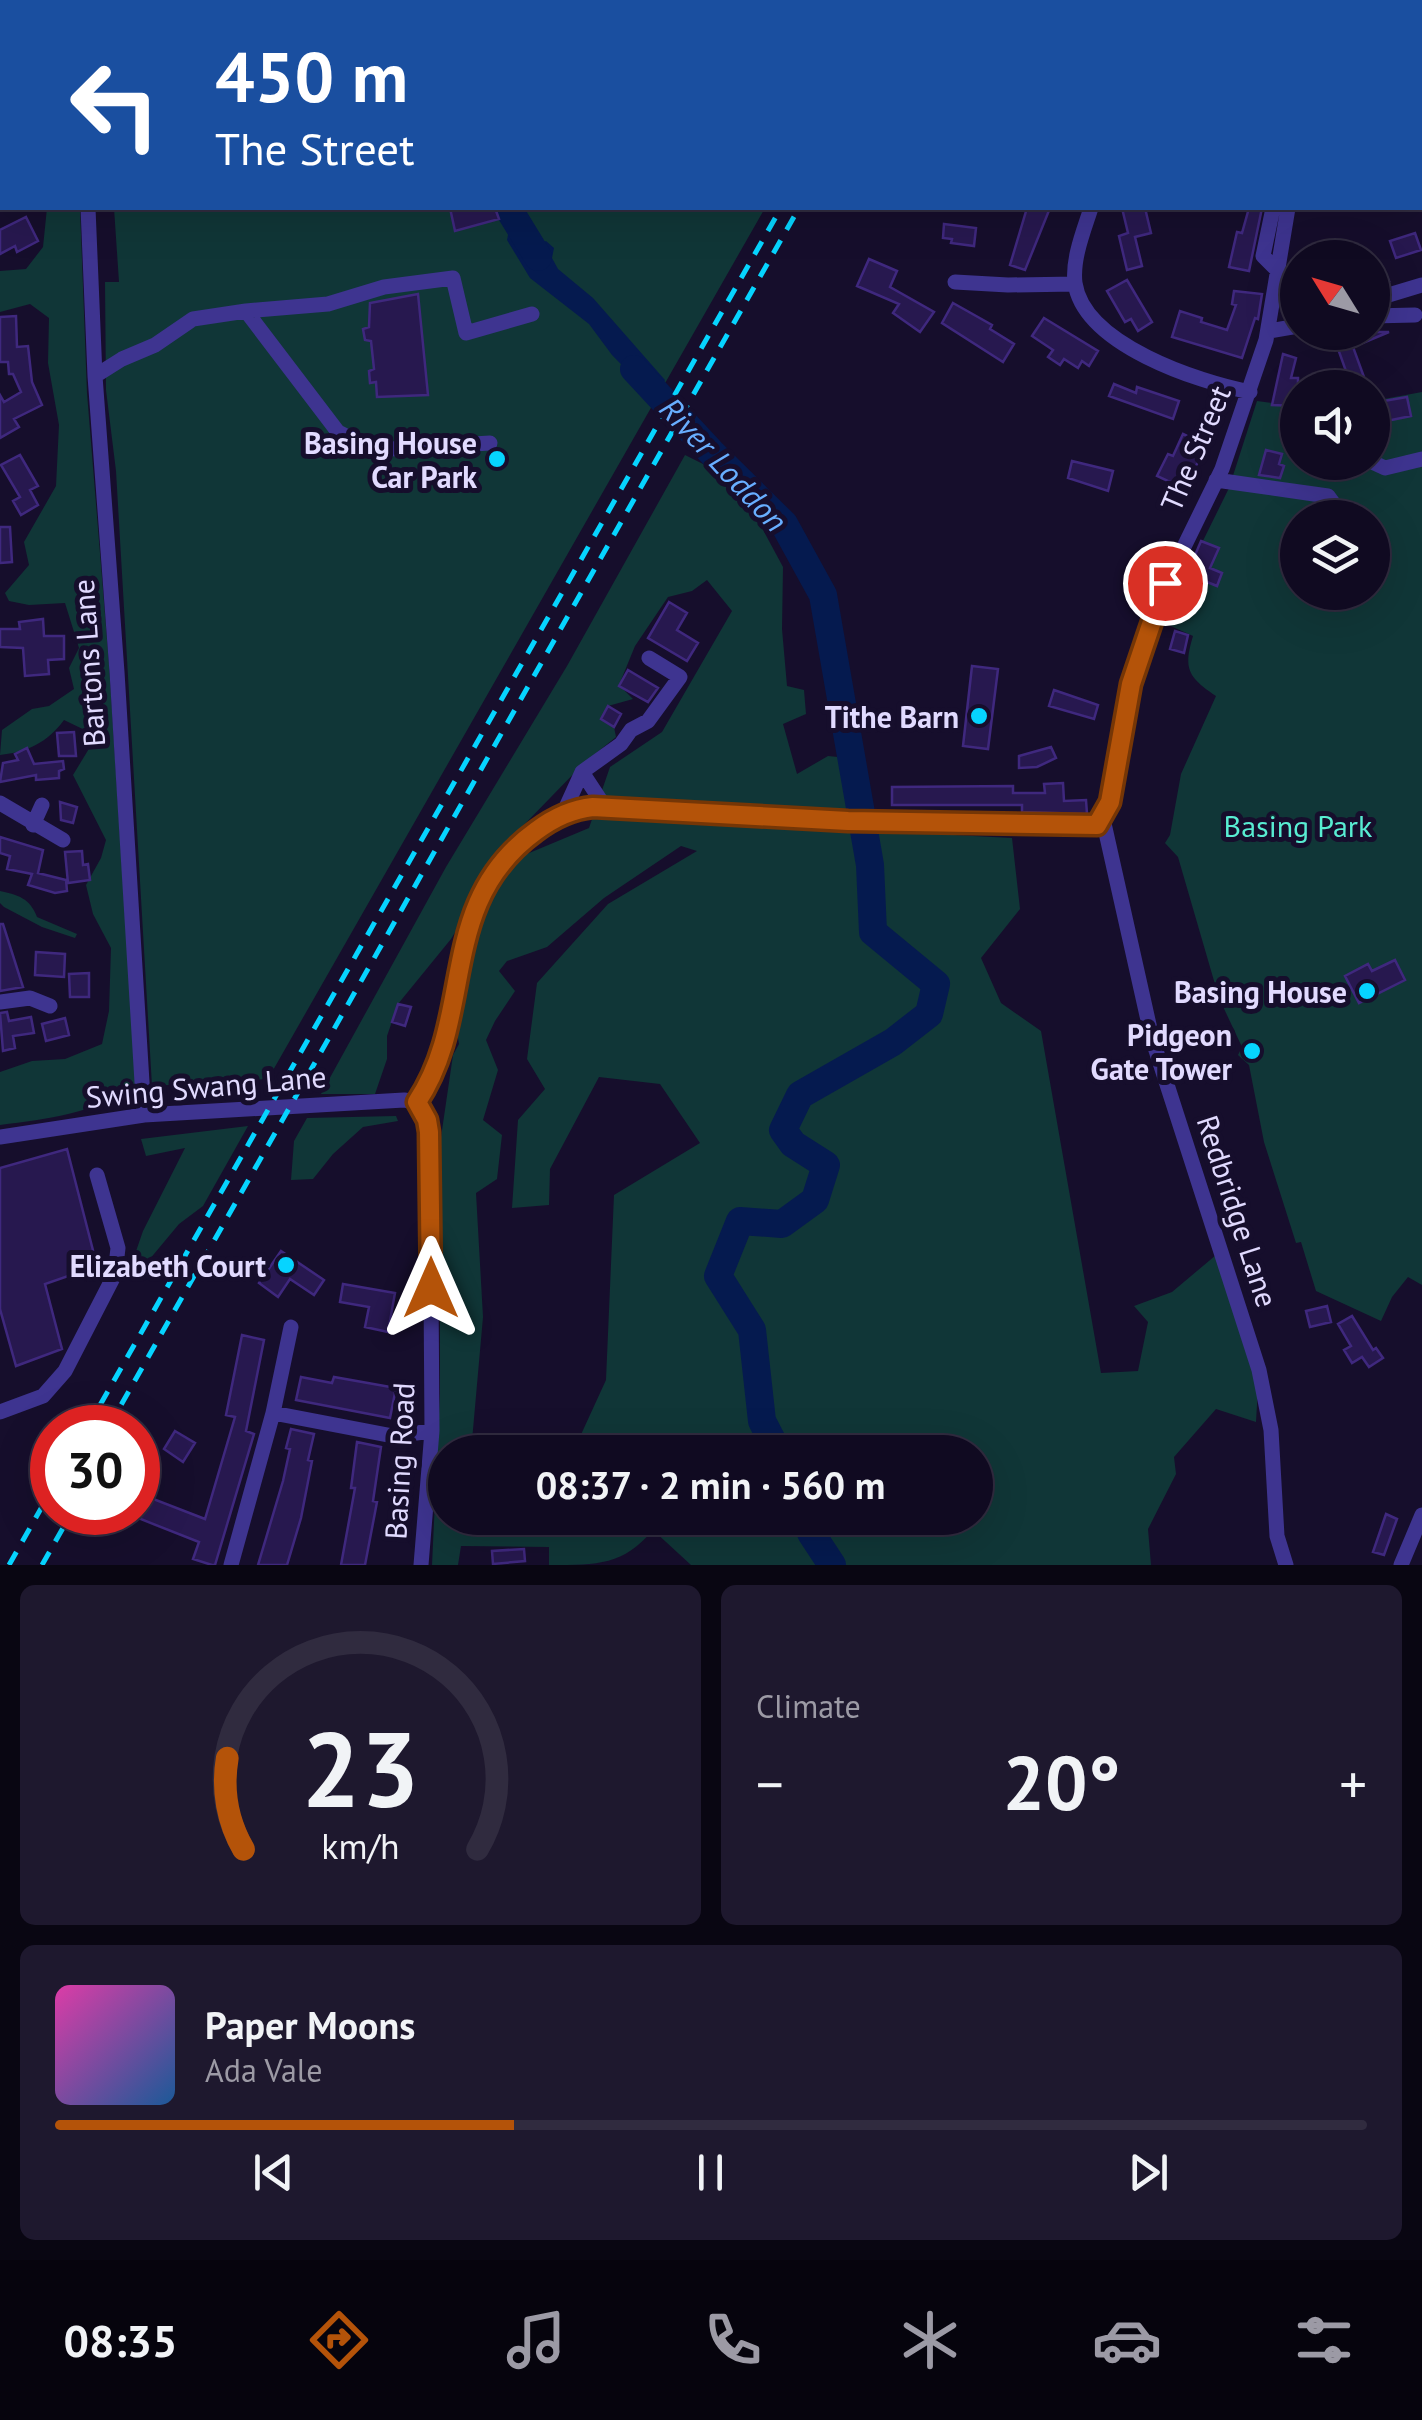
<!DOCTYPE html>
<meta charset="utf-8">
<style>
:root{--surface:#100a21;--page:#1e182e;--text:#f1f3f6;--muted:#9c9aa5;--line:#302b3f;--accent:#b45309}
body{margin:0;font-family:"PT Sans",sans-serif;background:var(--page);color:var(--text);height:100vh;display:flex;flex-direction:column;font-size:38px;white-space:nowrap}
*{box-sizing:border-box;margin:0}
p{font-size:32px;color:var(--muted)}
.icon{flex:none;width:55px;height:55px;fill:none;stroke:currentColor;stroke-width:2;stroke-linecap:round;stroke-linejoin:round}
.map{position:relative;height:1565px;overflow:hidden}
.details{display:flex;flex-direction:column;gap:20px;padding:20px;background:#090612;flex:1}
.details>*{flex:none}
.guide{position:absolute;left:0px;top:0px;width:1422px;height:210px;box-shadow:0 10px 40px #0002,0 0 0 2px var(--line);background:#1a4fa0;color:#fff;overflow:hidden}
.needle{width:65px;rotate:307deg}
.buttons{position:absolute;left:1280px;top:240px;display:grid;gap:20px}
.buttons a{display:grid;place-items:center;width:110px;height:110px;border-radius:50%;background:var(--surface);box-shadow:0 10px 40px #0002,0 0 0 2px var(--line);font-size:50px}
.speed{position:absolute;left:30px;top:1405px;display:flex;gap:20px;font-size:50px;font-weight:700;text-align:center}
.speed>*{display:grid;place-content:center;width:130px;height:130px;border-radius:50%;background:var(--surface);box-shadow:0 10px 40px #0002,0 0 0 2px var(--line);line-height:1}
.speed .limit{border:15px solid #d22;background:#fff;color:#111}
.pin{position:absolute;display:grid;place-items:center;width:85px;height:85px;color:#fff;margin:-42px;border:5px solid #fff;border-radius:50%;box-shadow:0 2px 10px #0007}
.me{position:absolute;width:110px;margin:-55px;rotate:0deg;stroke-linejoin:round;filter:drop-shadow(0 0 8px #0008)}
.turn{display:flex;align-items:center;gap:35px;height:210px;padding:0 50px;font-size:45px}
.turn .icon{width:130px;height:130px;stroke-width:2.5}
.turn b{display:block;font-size:70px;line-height:85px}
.big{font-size:75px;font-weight:700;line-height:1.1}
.details .tile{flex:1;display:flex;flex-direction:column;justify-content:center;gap:15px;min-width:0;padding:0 35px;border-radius:15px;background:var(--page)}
.details .dial{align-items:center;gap:0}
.dial svg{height:260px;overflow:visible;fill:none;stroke:var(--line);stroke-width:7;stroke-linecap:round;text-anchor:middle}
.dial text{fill:var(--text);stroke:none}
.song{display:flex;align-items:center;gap:30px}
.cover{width:120px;height:120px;border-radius:15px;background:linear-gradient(135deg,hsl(320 70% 55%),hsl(210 70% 35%))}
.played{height:10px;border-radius:5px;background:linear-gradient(90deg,var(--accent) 35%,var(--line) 35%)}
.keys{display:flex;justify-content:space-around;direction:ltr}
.heat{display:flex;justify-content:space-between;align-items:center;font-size:55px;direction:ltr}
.details .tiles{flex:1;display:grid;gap:20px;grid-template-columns:1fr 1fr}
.tile:last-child{grid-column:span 2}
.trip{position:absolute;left:428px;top:1435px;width:565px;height:100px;border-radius:50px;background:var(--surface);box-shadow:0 10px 40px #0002,0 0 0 2px var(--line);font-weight:700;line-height:100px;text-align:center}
.tab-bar{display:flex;height:160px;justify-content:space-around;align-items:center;background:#06040d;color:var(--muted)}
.tab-bar .icon{width:70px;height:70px}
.tab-bar .selected{color:var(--accent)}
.tab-bar b{font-size:45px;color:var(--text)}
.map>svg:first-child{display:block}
.green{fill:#103637;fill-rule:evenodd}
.water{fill:#051a4f}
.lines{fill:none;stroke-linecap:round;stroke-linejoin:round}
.river{stroke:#051a4f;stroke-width:28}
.building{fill:#27184f;stroke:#3f287e;stroke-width:2.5}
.minor{stroke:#3e3490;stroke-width:15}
.rail{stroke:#06d4ff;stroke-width:5;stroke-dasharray:15 12;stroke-linecap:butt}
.route-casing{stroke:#753606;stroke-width:25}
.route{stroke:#b45309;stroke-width:18}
.poi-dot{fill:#06d4ff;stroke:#160e2c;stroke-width:4}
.labels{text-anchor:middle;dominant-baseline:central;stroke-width:10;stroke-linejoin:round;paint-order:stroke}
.poi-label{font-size:30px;font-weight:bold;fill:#e1daff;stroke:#160e2c;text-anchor:end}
.street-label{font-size:30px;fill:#e1daff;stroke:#160e2c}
.park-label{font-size:30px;fill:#58edd2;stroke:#160e2c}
.water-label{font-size:32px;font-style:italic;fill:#68aeff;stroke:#160e2c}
</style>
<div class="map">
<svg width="1422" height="1565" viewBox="0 0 1422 1565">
<rect width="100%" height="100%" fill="#160e2c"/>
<path class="green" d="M 68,0 L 885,0 L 69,2 Z
M 47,208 L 80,208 L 87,393 L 109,664 L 136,1087 C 94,1113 48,1119 0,1125 L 0,1072 L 32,1061 L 65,1059 L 102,1044 L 109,1011 L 111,948 L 93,914 L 86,885 L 101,858 L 106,840 L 73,775 L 90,747 L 91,733 L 64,720 C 47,743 27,752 0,755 L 2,730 L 32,709 L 49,706 L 74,689 L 69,668 L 79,648 L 65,603 L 29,605 L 9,601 L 5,593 L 29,565 L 24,542 L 56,486 L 59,425 L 48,363 L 49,318 L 30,304 L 0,312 L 0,271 L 26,269 L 43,247 Z
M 114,208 L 765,208 L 268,1079 L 152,1086 L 116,471 L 106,390 L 105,282 L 119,282 Z
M 1422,392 L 1422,1285 L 1408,1277 L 1392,1297 L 1381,1321 L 1316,1291 L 1301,1242 L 1296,1243 L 1264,1142 L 1249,1065 L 1238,1055 L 1242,1047 L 1219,998 L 1178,857 L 1165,843 L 1170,835 L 1181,774 L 1216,696 C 1188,677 1183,669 1193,636 L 1164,623 L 1188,555 L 1195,557 L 1229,488 L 1257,401 L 1297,406 L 1298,462 L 1372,462 L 1373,401 ZM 1298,518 L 1372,518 L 1372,592 L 1298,592 Z
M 685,455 L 719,472 L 754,513 L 783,567 L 782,629 L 787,686 L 804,690 L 806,714 L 783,724 L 797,774 L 828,756 L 848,758 L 857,813 L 818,828 L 1012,838 L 1020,909 L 981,958 L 1001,1003 L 1041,1031 L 1101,1373 L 1138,1371 L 1148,1322 L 1134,1306 L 1172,1292 L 1222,1250 L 1259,1370 L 1256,1422 L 1216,1409 L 1174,1457 L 1176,1474 L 1148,1529 L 1151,1565 L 691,1565 L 653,1530 C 623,1565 599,1565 549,1565 L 549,1547 L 461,1546 L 458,1565 L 432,1565 L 440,1393 L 440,1144 L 453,1055 L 459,1044 L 455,1020 L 465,960 L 487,899 L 522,856 L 589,828 L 610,767 L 662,732 L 732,611 L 707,580 L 692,591 L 668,597 L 635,646 L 619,685 L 633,699 L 608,706 L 601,719 L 614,727 L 616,737 L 585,762 L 517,832 L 451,939 L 398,1004 L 387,1036 L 387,1059 L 375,1094 L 321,1094 L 446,867 L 567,666 ZM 681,846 L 697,851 L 608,904 L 537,983 L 527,1059 L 545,1089 L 518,1120 L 512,1208 L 549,1205 L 550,1169 L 599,1077 L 660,1084 L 700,1143 L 614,1195 L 606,1380 L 573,1452 L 975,1452 L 975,1518 L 511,1518 L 508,1523 L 445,1518 L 445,1452 L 471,1452 L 483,1317 L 476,1193 L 497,1179 L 502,1135 L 483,1120 L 498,1070 L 486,1040 L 495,1021 L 515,991 L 499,971 L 507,961 L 547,947 L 604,898 Z
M 0,891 C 18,895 30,898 37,917 L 77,934 L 75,938 L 42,927 L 4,907 L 0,903 Z
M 396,1116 L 398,1121 L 363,1127 L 333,1154 L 313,1179 L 291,1180 L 294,1141 L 307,1118 Z
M 248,1126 L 203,1206 L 179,1224 L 149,1260 L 134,1257 L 143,1231 L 185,1148 L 146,1156 L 141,1139 Z"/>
<path class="water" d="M 517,228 L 541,244 L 546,241 L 554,248 L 552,258 L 558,269 L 593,298 L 665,380 L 655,399 L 612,355 L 589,324 L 530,278 L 507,240 L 508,235 Z"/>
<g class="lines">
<path class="river" d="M 515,2 L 515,0
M 508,208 L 538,257
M 634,369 L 713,454 L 784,524 L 823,595 L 870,865 L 873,932 L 936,984 L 929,1014 L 893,1042 L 800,1095 L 783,1130 L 793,1144 L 826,1165 L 815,1200 L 782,1224 L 740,1221 L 718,1276 L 752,1330 L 762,1421 L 778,1452
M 808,1518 L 811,1533 L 832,1565"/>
</g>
<path class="building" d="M 450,208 L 495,208 L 499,219 L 455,231 Z
M 1027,208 L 1050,208 L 1025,270 L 1010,265 Z
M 1122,208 L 1145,208 L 1151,233 L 1135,237 L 1142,266 L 1127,270 L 1119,236 L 1128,233 Z
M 1249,208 L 1262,208 L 1249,271 L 1229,267 L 1237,232 L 1242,233 Z
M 26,217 L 38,241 L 17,252 L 15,246 L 0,254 L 0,230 Z
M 944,224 L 976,228 L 974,246 L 951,243 L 952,239 L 943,238 Z
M 1415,233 L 1421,250 L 1396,258 L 1390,241 Z
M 869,259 L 897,271 L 890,287 L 934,312 L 920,332 L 893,313 L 899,304 L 857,286 Z
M 1382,266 L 1389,281 L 1372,288 L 1372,270 Z
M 1127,280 L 1152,322 L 1138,331 L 1131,319 L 1125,322 L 1107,291 Z
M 1234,291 L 1262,294 L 1258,319 L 1255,318 L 1242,358 L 1172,337 L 1180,311 L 1202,318 L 1201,322 L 1227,330 L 1236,305 L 1232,304 Z
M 418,294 L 428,395 L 377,397 L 376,382 L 370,383 L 369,371 L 374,369 L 371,341 L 365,340 L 363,329 L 369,327 L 370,303 Z
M 953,303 L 992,325 L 990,329 L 1014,344 L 1003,362 L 942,323 Z
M 16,316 L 17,347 L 28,346 L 32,382 L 42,405 L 14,419 L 19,427 L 0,438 L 0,395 L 4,402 L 21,392 L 13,374 L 9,374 L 8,362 L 0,362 L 0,317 Z
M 1044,318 L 1098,351 L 1089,366 L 1082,361 L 1078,368 L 1064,359 L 1060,365 L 1048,357 L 1053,350 L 1032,336 Z
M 1332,332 L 1389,332 L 1353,347 L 1368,388 L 1352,388 Z
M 1283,354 L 1296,358 L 1291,378 L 1298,378 L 1298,406 L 1272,405 Z
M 1114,384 L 1136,393 L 1137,387 L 1179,401 L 1173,419 L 1109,396 Z
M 1407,397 L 1411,416 L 1372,424 L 1372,403 Z
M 1183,434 L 1206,445 L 1185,489 L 1157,476 L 1168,454 L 1173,456 Z
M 1266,450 L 1282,454 L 1279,464 L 1284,466 L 1280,478 L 1259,475 Z
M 20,455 L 38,486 L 30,490 L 38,505 L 21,515 L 13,501 L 20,497 L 1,465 Z
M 1072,461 L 1113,471 L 1108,491 L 1068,478 Z
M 0,527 L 10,527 L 12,562 L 0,563 Z
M 1201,541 L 1219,548 L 1210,568 L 1222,573 L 1217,586 L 1187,574 Z
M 669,602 L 687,613 L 677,630 L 698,643 L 687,661 L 648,638 Z
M 43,619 L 44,636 L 64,636 L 64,659 L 48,660 L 49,674 L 25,676 L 23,648 L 0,647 L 0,629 L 20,629 L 19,622 Z
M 1175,631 L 1188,635 L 1184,653 L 1170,649 Z
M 972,666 L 998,669 L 988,749 L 963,746 Z
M 628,670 L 658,688 L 648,702 L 619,686 Z
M 1054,690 L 1098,705 L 1094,719 L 1049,706 Z
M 608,706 L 621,714 L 614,727 L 601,719 Z
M 74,732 L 76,756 L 59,756 L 57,733 Z
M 1051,747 L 1056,758 L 1037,767 L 1019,768 L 1019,756 Z
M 27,748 L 34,764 L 63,761 L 64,769 L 59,771 L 59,778 L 36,780 L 36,775 L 0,782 L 3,763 L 18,760 L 15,754 Z
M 1063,783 L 1064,801 L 1086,800 L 1087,814 L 1022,812 L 1022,805 L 892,805 L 892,787 L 1013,786 L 1013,793 L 1045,793 L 1044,784 Z
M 60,802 L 77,807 L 73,823 L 61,820 Z
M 0,837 L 43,850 L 38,873 L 66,880 L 67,891 L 55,893 L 28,885 L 32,874 L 7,869 L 10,856 L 0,853 Z
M 82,851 L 83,865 L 88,864 L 90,880 L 68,883 L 65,852 Z
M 0,924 L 3,924 L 23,987 L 0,991 Z
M 36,952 L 65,954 L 64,977 L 35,975 Z
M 1395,960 L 1405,980 L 1359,1003 L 1345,976 L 1368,964 L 1372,971 Z
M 89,973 L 89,997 L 70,997 L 69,974 Z
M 398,1004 L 411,1007 L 405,1026 L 392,1022 Z
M 7,1012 L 9,1021 L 31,1017 L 34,1033 L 13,1036 L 15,1048 L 3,1051 L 0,1013 Z
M 65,1018 L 69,1035 L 46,1041 L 42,1024 Z
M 67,1149 L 97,1266 L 45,1284 L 62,1349 L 16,1366 L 0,1309 L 0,1168 Z
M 281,1251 L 324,1280 L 314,1295 L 290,1279 L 278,1297 L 259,1283 Z
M 343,1284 L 395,1293 L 388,1332 L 365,1327 L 369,1307 L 340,1302 Z
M 1327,1306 L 1331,1322 L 1310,1327 L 1306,1311 Z
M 1352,1316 L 1373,1350 L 1376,1348 L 1383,1358 L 1369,1367 L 1362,1357 L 1352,1363 L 1344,1350 L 1351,1346 L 1338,1324 Z
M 242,1335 L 264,1340 L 246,1431 L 254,1434 L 215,1565 L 212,1565 L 193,1559 L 199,1542 L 138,1518 L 138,1493 L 205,1519 L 235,1417 L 226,1415 Z
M 301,1377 L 332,1383 L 334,1377 L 396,1388 L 390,1418 L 296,1400 Z
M 291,1429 L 314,1434 L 308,1460 L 312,1461 L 301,1518 L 287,1565 L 258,1565 L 283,1481 L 290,1449 L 286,1448 Z
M 175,1431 L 195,1443 L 183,1462 L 164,1449 Z
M 357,1442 L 381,1447 L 373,1501 L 377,1502 L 365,1565 L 341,1565 L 355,1488 L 351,1488 Z
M 1386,1514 L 1397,1519 L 1384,1555 L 1373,1552 Z
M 524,1549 L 525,1561 L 493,1564 L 492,1551 Z"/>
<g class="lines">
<path class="minor" d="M 45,0 L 46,2
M 1330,2 L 1330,0
M 88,208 L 95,376 L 117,672 L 144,1115
M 1091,208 C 1084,230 1072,259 1075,283 C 1084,345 1199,382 1250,392
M 1273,208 L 1263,256 L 1276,269
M 955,282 L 1008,285 L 1075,284
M 1372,300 L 1422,285
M 246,311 L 328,304 L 384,287 L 453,278 L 466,333 L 532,314
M 1372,316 L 1415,315
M 1269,331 L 1298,326
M 95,376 L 122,359 L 155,345 L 193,319 L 246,311 L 338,432 L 374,450 L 490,443
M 1372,462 L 1385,468 L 1422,459
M 1216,480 L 1328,496 L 1344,518
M 582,772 L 605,807
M 0,803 L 63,840
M 562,816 L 582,772 L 621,744 L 631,730 L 648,721 L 680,677 L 649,658
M 1103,819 L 1152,1038 L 1259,1370 L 1271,1430 L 1277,1536 L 1286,1565
M 1103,819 L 1110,803 L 1131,684 L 1157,602 L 1222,469 L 1266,340 L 1288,208
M 33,825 L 42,805
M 0,1002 L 30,998 L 50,1006
M 417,1102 L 432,1081 C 458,995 455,888 535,832 C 557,816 578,808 605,807 L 848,821 L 1089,826 L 1103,819
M 417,1102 L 427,1120 L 430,1145 L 432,1431 L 421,1565
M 0,1137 L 144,1115 L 404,1100 L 417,1102
M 0,1412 L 43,1396 L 65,1371 L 115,1274 L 118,1248 L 97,1175
M 273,1413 L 291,1327
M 231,1565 L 273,1413 L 393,1436 L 432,1431
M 1401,1565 L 1422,1515"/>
<path class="rail" d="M 897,2 L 899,0
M 925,2 L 926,0
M 87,1428 L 781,208
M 108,1428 L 799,208
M 9,1565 L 52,1489
M 42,1565 L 72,1512"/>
</g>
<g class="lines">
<g class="route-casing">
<path id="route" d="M 431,1288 L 429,1132 L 427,1120 L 417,1102 C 476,1014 436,903 536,831 C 552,819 573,809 593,807 L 848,821 L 1097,825 L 1110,802 L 1131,684 L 1165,583"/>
</g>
<use href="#route" class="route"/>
</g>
<g class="poi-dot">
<circle cx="497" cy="459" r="10"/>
<circle cx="979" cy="716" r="10"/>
<circle cx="1367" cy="991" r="10"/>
<circle cx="1252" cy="1051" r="10"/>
<circle cx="286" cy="1265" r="10"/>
</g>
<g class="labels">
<g class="poi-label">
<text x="477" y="442">Basing House<tspan x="477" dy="34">Car Park</tspan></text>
<text x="959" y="716">Tithe Barn</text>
<text x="1347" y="991">Basing House</text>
<text x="1232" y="1034">Pidgeon<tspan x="1232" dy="34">Gate Tower</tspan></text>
<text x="266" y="1265">Elizabeth Court</text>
</g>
<g class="street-label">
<text transform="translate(1195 448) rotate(-67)">The Street</text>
<text transform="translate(88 663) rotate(-94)">Bartons Lane</text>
<text transform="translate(206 1086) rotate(-5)">Swing Swang Lane</text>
<text transform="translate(1238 1211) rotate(72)">Redbridge Lane</text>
<text transform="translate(399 1461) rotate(-87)">Basing Road</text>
</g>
<g class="park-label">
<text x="1298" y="825">Basing Park</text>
</g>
<g class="water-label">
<text transform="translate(724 464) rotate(47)">River Loddon</text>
</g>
</g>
</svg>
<div class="buttons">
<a><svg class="needle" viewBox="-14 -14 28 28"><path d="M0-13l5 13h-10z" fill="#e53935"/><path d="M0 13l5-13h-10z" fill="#9c9aa5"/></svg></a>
<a><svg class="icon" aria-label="sound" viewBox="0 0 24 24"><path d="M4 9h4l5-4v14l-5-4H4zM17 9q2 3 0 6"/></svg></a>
<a><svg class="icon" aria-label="layers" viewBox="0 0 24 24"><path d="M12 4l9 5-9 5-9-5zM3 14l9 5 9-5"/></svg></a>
</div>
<div class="speed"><div class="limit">30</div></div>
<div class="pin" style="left:1165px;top:583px;background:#d93025"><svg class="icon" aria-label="arrive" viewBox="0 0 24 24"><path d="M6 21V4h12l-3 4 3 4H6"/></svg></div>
<svg class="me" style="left:431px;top:1288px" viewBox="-20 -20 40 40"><path d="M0-17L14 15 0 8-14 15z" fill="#b45309" stroke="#fff" stroke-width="4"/></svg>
<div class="trip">08:37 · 2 min · 560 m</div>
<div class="guide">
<div class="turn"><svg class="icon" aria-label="left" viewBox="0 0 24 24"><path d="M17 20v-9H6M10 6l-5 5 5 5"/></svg><div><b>450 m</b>The Street</div></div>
</div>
</div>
<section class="details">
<div class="tiles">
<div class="tile dial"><svg viewBox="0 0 100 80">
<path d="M14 69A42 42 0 1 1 86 69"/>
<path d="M14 69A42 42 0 0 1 9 41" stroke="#b45309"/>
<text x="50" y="56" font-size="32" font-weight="700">23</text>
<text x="50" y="72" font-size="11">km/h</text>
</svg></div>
<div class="tile"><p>Climate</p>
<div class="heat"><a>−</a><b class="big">20°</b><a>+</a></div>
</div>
<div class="tile">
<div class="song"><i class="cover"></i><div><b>Paper Moons</b><p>Ada Vale</p></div></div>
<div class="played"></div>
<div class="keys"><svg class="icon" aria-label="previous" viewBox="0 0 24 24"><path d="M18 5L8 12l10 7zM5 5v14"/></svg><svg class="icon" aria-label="pause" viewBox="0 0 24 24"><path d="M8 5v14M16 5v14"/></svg><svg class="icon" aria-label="next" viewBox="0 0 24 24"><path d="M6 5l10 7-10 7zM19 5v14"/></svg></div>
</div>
</div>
</section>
<nav class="tab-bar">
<b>08:35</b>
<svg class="icon selected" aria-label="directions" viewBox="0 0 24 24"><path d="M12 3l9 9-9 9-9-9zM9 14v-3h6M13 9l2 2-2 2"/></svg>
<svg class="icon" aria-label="music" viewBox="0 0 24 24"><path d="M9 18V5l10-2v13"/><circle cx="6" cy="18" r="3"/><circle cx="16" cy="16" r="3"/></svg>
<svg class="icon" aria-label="phone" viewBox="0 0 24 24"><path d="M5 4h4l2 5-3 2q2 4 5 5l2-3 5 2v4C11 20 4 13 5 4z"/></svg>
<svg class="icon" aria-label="climate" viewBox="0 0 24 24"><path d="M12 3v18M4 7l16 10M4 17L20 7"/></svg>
<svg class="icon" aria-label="car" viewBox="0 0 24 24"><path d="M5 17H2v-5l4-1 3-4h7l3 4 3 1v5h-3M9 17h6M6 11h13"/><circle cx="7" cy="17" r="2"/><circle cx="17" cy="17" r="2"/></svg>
<svg class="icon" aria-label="filters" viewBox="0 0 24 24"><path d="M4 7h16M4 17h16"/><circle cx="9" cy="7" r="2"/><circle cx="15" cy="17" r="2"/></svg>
</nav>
